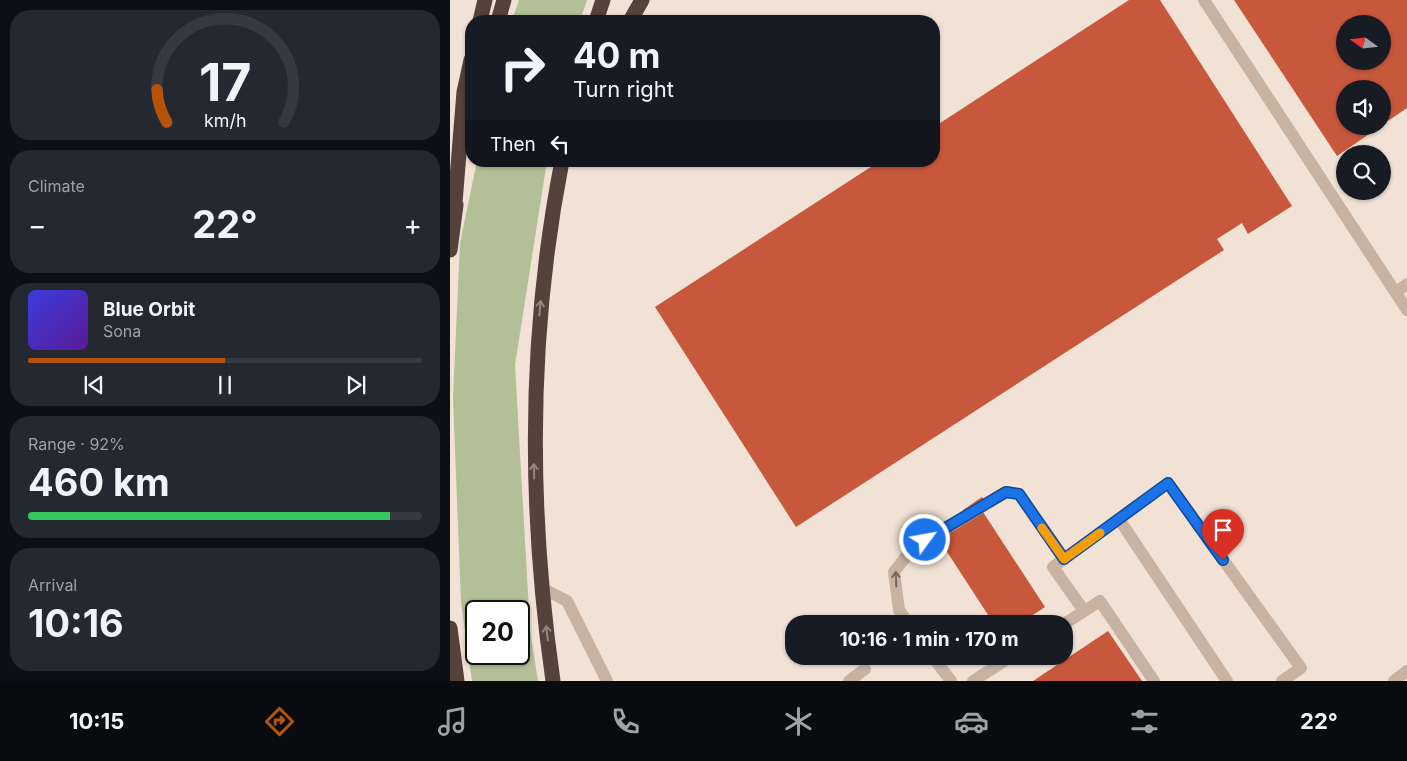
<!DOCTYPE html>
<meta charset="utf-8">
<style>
:root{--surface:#171b24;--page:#242831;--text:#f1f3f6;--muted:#9ea1a6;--line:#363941;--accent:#b45309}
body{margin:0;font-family:Inter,sans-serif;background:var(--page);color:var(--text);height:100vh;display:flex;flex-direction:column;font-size:19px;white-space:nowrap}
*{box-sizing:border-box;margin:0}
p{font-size:16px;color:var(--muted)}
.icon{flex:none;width:28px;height:28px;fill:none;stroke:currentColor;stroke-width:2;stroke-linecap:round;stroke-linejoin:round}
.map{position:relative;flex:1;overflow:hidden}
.side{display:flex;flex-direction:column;gap:10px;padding:10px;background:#0d0f14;width:450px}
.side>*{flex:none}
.top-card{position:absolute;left:15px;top:15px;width:475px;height:152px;border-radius:20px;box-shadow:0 1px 4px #0004;background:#171b24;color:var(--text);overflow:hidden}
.needle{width:32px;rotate:285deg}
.buttons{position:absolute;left:886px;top:15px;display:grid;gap:10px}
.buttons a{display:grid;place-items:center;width:55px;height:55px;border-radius:50%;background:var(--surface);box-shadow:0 1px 4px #0004;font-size:25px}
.speed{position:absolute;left:15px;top:600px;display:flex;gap:10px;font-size:25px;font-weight:700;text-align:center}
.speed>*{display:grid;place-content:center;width:65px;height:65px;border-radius:50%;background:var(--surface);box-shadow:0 1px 4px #0004;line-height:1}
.speed .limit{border:2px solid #111;border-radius:8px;background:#fff;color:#111}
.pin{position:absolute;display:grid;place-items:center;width:42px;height:42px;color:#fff;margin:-51px -21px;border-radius:50% 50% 50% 0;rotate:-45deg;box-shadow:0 0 5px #0007}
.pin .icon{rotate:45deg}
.me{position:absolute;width:55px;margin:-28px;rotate:58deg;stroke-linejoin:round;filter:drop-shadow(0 0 4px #0008)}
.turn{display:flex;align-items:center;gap:18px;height:105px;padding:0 25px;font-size:22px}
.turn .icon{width:65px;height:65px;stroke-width:2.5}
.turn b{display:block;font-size:35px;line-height:42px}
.then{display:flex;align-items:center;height:48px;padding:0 25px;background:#0003;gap:10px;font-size:19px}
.big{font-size:38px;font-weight:700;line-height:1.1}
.side .widget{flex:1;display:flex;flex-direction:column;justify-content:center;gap:8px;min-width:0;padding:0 18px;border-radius:20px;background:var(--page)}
.side .dial{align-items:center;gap:0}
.dial svg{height:130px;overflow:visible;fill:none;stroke:var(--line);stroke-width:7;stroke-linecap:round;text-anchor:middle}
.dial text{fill:var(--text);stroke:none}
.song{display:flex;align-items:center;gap:15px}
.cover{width:60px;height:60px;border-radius:8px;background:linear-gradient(135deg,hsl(240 70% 55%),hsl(270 70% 35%))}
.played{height:5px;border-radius:2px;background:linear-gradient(90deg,var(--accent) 50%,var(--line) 50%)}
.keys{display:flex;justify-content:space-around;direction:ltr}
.heat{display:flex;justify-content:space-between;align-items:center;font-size:28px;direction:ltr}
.charge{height:8px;border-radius:4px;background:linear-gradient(90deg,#34c759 92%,var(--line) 0)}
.trip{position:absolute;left:335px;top:615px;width:288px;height:50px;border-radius:20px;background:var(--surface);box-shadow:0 1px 4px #0004;font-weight:700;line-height:50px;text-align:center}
.dock{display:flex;height:80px;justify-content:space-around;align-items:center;background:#090b0e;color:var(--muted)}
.dock .icon{width:35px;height:35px}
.dock .selected{color:var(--accent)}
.dock b{font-size:22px;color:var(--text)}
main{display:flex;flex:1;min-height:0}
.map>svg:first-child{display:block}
.green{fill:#b3bf96;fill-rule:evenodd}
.building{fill:#c8583c;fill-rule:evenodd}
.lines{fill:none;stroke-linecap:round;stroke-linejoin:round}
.minor{stroke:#c8b2a2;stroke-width:12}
.highway{stroke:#54423b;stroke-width:15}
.oneway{stroke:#96867d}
.oneway2{stroke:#76665d}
.route-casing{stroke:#114b97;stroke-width:12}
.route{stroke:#1a73e8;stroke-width:9}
.slow{stroke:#f59e0b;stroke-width:9}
</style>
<main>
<section class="side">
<div class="widget dial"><svg viewBox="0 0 100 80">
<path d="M14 69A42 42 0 1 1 86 69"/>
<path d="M14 69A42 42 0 0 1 8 49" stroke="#b45309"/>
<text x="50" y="56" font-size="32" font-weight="700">17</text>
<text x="50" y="72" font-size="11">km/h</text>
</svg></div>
<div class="widget"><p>Climate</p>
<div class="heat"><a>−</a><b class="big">22°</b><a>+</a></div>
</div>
<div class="widget">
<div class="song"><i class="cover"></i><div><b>Blue Orbit</b><p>Sona</p></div></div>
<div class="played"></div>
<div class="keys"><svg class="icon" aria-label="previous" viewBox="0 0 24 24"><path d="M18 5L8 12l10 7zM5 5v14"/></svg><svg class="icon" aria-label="pause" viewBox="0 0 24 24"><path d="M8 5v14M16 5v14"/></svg><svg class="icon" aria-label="next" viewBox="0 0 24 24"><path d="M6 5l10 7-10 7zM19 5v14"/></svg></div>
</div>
<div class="widget"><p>Range · 92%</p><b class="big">460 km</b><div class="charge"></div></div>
<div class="widget"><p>Arrival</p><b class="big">10:16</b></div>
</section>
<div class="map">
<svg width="957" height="681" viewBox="0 0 957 681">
<rect width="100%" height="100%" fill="#f1e2d5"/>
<path class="green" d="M 69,0 L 137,0 L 130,21 L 62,21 Z
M 27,161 L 97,161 L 65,365 L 80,629 L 88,681 L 22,681 L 11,602 L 3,398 L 10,243 ZM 26,611 L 69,611 L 69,654 L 26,654 Z"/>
<path class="building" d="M 679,0 L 710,0 L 842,206 L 798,234 L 792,223 L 767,239 L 774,250 L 346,527 L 205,307 L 430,161 L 484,161 L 484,127 Z
M 784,0 L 957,0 L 957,108 L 932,125 L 932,89 L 895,89 L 895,126 L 931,126 L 887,156 ZM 895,24 L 932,24 L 932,61 L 895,61 Z
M 532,497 L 539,508 L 533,512 L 595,607 L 569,624 L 544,624 L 488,538 L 518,519 L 513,510 Z
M 658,631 L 692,681 L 583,681 Z"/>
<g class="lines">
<path class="minor" d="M 754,0 L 957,310
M 946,292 L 957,284
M 669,519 L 777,681
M 92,588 L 117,601 L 157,681
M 634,611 L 603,567 L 718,483 L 851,668 L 832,681
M 459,624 L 449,610 L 444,572 L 462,549 L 556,492 L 569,494 L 614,559
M 614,624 L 650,601 L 704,681
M 482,656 L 501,681
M 399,681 L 415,669
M 523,681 L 562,656
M 944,681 L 957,671"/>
<path class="highway" d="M 30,21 L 35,0
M 48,21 L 54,0
M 146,21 L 153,0
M 180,21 L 192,0
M 4,215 L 14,92 L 21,60
M 0,250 L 6,205
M 0,628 L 7,681
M 103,681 C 78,507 78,334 112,161"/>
</g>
<defs><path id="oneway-shaft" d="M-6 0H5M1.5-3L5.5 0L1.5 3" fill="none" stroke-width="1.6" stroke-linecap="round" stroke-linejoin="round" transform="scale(1.25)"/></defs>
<g class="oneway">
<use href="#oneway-shaft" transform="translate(90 308) rotate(-85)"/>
<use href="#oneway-shaft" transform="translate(84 471) rotate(-91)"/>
<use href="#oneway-shaft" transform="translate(97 633) rotate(-97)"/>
</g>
<use class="oneway2" href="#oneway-shaft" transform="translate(446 579) rotate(-92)"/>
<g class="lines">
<g class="route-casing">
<path id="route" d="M 475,540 L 556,492 L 569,494 L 614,559 L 718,483 L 773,560"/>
</g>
<use href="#route" class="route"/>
<path class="slow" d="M 592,528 L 614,559 L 650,533"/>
</g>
</svg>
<div class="buttons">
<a><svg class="needle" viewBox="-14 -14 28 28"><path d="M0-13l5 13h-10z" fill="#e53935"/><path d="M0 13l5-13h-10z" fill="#9ea1a6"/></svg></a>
<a><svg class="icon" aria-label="sound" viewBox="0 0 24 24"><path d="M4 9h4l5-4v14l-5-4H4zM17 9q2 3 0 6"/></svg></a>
<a><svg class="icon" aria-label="search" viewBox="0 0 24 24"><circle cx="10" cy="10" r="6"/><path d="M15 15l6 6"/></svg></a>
</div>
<div class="speed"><div class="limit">20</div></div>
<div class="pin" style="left:773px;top:560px;background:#d93025"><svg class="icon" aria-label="arrive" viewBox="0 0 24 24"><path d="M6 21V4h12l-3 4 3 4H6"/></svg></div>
<svg class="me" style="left:475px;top:540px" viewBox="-20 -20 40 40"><circle r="17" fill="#1a73e8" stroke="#fff" stroke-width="3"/><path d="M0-11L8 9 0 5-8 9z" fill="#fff"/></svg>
<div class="trip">10:16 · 1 min · 170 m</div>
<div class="top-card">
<div class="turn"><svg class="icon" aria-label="right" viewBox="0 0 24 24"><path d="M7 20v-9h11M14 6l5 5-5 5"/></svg><div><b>40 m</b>Turn right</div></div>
<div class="then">Then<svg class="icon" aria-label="left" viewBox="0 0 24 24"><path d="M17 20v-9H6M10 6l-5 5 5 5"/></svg></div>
</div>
</div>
</main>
<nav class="dock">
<b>10:15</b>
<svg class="icon selected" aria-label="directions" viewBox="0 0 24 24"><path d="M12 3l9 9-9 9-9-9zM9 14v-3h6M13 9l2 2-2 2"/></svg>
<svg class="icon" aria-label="music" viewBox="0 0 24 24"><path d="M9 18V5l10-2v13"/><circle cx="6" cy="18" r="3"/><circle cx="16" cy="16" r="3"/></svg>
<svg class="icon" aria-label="phone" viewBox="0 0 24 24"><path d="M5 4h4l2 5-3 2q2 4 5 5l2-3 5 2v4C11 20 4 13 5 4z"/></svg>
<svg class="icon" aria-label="climate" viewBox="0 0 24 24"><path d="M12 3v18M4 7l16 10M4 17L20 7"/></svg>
<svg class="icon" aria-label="car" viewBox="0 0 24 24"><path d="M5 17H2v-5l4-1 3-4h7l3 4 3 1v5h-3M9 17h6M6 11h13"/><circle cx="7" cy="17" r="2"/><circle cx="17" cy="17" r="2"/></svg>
<svg class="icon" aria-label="filters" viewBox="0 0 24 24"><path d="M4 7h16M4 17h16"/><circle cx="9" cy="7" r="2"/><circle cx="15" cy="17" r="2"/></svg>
<b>22°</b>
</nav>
